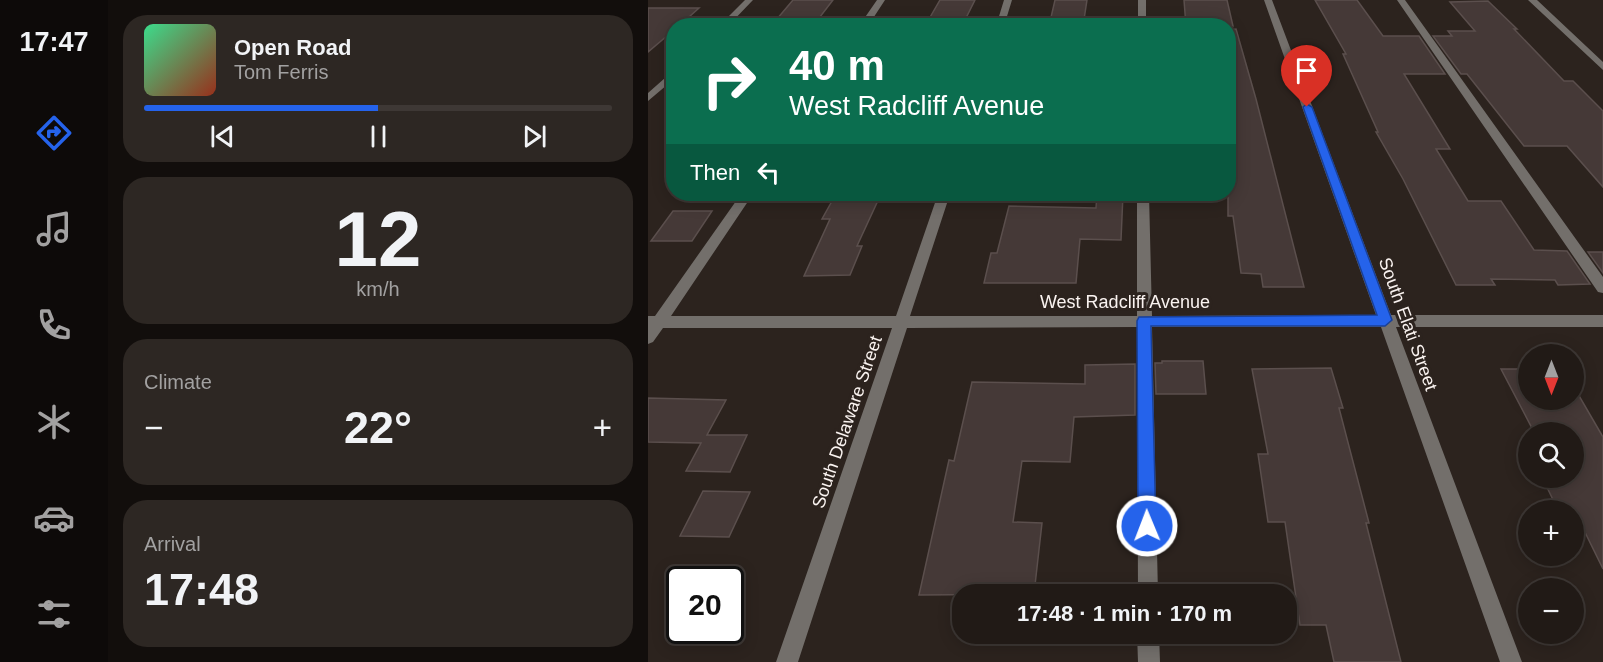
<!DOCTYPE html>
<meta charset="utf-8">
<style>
:root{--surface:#211a16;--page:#2d2723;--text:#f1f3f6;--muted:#a2a1a1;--line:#3e3835;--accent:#2563eb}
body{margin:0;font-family:Arial,sans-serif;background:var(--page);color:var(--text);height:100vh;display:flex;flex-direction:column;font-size:22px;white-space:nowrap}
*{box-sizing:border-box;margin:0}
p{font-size:20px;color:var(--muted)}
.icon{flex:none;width:33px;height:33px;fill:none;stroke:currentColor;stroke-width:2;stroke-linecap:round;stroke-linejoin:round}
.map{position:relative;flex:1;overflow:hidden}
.panel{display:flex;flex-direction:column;gap:15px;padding:15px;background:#120e0c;width:540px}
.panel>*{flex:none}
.hud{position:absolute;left:18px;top:18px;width:570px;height:183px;border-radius:24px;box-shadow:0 3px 15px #0003,0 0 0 2px var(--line);background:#0b6e4f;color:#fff;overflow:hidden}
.needle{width:39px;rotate:180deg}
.controls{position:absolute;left:870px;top:344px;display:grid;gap:12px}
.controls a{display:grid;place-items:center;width:66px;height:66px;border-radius:50%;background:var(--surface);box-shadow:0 3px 15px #0003,0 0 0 2px var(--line);font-size:30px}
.speed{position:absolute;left:18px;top:566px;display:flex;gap:12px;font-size:30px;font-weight:700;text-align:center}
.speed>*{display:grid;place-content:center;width:78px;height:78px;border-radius:50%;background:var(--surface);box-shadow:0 3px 15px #0003,0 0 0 2px var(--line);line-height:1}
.speed .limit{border:3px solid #111;border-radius:9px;background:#fff;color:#111}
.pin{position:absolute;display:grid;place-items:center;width:51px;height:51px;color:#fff;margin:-62px -26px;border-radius:50% 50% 50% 0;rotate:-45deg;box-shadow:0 0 6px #0007}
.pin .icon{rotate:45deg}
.me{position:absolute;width:66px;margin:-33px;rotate:359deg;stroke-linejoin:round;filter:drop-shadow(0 0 4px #0008)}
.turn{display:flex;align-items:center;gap:21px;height:126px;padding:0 24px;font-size:27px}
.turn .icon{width:78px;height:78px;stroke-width:2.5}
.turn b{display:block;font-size:42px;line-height:51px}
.then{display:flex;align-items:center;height:57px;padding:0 24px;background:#0003;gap:12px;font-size:22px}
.big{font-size:45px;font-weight:600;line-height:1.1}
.panel .widget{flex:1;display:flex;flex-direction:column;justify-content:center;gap:9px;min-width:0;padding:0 21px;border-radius:24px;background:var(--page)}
.panel .dial{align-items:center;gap:0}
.dial b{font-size:78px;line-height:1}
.song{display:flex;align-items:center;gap:18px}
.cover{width:72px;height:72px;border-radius:9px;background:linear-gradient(135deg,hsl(150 70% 55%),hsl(10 70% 35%))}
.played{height:6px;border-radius:3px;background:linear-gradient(90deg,var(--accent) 50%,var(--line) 50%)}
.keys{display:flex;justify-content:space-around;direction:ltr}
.heat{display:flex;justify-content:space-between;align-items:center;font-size:33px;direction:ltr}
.trip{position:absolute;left:304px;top:584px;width:345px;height:60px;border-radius:24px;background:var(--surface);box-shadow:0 3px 15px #0003,0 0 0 2px var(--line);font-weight:600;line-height:60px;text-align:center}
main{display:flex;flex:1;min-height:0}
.dock{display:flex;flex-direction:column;width:108px;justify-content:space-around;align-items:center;background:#0d0a09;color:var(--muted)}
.dock .icon{width:42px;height:42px}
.dock .on{color:var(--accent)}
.dock b{font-size:27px;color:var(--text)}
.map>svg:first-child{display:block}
.building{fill:#453937;stroke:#5b4f4d;stroke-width:1.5}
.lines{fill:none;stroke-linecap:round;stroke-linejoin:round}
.minor{fill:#736f6b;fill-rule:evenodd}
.route{fill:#2563eb;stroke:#184099;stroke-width:1.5}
.labels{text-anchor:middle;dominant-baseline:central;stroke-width:6;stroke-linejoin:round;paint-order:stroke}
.street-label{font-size:18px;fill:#faf3f0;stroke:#2c231e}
</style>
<main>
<nav class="dock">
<b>17:47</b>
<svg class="icon on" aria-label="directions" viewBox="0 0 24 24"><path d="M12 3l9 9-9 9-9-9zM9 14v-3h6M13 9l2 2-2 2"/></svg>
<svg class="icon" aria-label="music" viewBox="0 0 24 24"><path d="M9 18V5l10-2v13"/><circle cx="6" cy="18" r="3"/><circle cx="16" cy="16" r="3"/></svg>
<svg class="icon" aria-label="phone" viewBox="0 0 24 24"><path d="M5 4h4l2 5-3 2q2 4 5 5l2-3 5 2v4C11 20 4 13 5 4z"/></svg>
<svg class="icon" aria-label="climate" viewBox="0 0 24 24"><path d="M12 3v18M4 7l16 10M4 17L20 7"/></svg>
<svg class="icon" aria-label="car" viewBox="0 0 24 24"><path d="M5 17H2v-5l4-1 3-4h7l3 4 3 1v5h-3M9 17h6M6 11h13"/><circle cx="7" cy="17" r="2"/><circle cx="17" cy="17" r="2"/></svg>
<svg class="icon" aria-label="filters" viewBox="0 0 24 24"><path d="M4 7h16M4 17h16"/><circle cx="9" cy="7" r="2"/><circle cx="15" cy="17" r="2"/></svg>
</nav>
<section class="panel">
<div class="widget">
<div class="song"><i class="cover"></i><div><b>Open Road</b><p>Tom Ferris</p></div></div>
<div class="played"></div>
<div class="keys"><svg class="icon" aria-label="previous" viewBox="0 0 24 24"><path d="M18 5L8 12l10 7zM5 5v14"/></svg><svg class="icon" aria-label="pause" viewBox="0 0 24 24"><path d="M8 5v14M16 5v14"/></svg><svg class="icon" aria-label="next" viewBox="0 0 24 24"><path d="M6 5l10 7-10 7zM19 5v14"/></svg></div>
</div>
<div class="widget dial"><b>12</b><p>km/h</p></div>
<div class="widget"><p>Climate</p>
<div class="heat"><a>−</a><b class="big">22°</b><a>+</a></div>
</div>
<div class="widget"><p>Arrival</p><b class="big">17:48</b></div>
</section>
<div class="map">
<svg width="955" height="662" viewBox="0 0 955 662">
<rect width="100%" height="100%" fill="#2c231e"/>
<path class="building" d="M 145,0 L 185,0 L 165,26 L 123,26 Z
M 292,0 L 327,0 L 314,26 L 277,26 Z
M 407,0 L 439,0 L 435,26 L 401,26 Z
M 536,0 L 579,0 L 585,26 L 538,26 Z
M 667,0 L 709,0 L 735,36 L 771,36 L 797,74 L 756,74 L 802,149 L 788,149 L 820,201 L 853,201 L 886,250 L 919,251 L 942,284 L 910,285 L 907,280 L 843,279 L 847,285 L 808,285 L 755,179 L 728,132 L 730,132 L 695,54 L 698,54 Z
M 840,1 L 869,29 L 866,29 L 916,81 L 925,81 L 955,111 L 955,187 L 919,146 L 876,146 L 819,74 L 813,74 L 785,36 L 804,36 L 800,31 L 827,31 L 802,2 Z
M 0,8 L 51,8 L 31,26 L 26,26 L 26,30 L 0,52 Z
M 588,29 L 608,99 L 656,287 L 615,287 L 613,274 L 593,273 L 585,216 L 580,216 L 580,30 Z
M 188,194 L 233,194 L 209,246 L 214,246 L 202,275 L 156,276 L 182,219 L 174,219 Z
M 449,194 L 475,194 L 473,240 L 432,239 L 428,283 L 336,283 L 343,253 L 349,253 L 361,206 L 448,208 Z
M 25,211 L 64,211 L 44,241 L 3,241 Z
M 940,252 L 955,252 L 955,273 Z
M 514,361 L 555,361 L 558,394 L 508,394 L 507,363 L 514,363 Z
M 487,364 L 487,415 L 426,417 L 422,462 L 374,461 L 365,522 L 394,523 L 386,594 L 271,595 L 301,460 L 306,461 L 324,382 L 437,384 L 437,365 Z
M 683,368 L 695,408 L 691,408 L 721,523 L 718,523 L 753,662 L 686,662 L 678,625 L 652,625 L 637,522 L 620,522 L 610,454 L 620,454 L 604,369 Z
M 853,369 L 880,369 L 880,399 L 926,399 L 926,387 L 955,437 L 955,569 L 926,510 L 910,510 L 894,477 L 926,477 L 926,432 L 886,432 Z
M 0,398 L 78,400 L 59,435 L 99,435 L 82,472 L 38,471 L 53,443 L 0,442 Z
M 55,491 L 102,492 L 81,537 L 32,536 Z"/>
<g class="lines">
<path class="minor" d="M 97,0 L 105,0 L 80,26 L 71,26 Z
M 229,0 L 237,0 L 220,26 L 211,26 Z
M 356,0 L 364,0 L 356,26 L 348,26 Z
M 490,0 L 498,0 L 498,26 L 490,26 Z
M 616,0 L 624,0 L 743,315 L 955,315 L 955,327 L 748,327 L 874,662 L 852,662 L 733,327 L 504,327 L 510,594 L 490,594 L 489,327 L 259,328 L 150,662 L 128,662 L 244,328 L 15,328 L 5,342 L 0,344 L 0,316 L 7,316 L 93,194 L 105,194 L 23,316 L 248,316 L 290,194 L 302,194 L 262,316 L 489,316 L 489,194 L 501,194 L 504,316 L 728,315 Z
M 749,0 L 757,0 L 955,277 L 955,293 L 950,292 Z
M 880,0 L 889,0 L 955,62 L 955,70 Z
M 26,70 L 26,79 L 0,101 L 0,93 Z
M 489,633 L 511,633 L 512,662 L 490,662 Z"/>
</g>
<path class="route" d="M 659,104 L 664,107 L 744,320 L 737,326 L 503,326 L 508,526 L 505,532 L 499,534 L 493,532 L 490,526 L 489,321 L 491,317 L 729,315 L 655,107 Z"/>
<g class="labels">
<g class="street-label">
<text x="477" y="302">West Radcliff Avenue</text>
<text transform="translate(760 324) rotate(70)">South Elati Street</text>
<text transform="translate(199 422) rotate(-71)">South Delaware Street</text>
</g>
</g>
</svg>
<div class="controls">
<a><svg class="needle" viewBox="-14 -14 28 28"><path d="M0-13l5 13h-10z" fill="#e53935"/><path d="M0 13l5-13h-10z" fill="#a2a1a1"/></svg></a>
<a><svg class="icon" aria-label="search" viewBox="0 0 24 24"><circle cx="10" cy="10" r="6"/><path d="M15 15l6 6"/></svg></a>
<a>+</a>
<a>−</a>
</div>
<div class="speed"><div class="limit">20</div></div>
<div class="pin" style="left:659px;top:107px;background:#d93025"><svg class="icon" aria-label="arrive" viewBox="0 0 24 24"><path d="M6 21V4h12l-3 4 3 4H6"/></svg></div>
<svg class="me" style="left:499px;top:526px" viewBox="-20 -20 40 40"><circle r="17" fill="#2563eb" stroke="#fff" stroke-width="3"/><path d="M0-11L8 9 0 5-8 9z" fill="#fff"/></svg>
<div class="trip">17:48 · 1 min · 170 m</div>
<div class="hud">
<div class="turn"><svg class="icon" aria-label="right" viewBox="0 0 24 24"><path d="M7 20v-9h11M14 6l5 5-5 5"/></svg><div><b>40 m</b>West Radcliff Avenue</div></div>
<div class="then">Then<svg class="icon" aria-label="left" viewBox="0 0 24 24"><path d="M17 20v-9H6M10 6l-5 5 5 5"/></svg></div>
</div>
</div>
</main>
